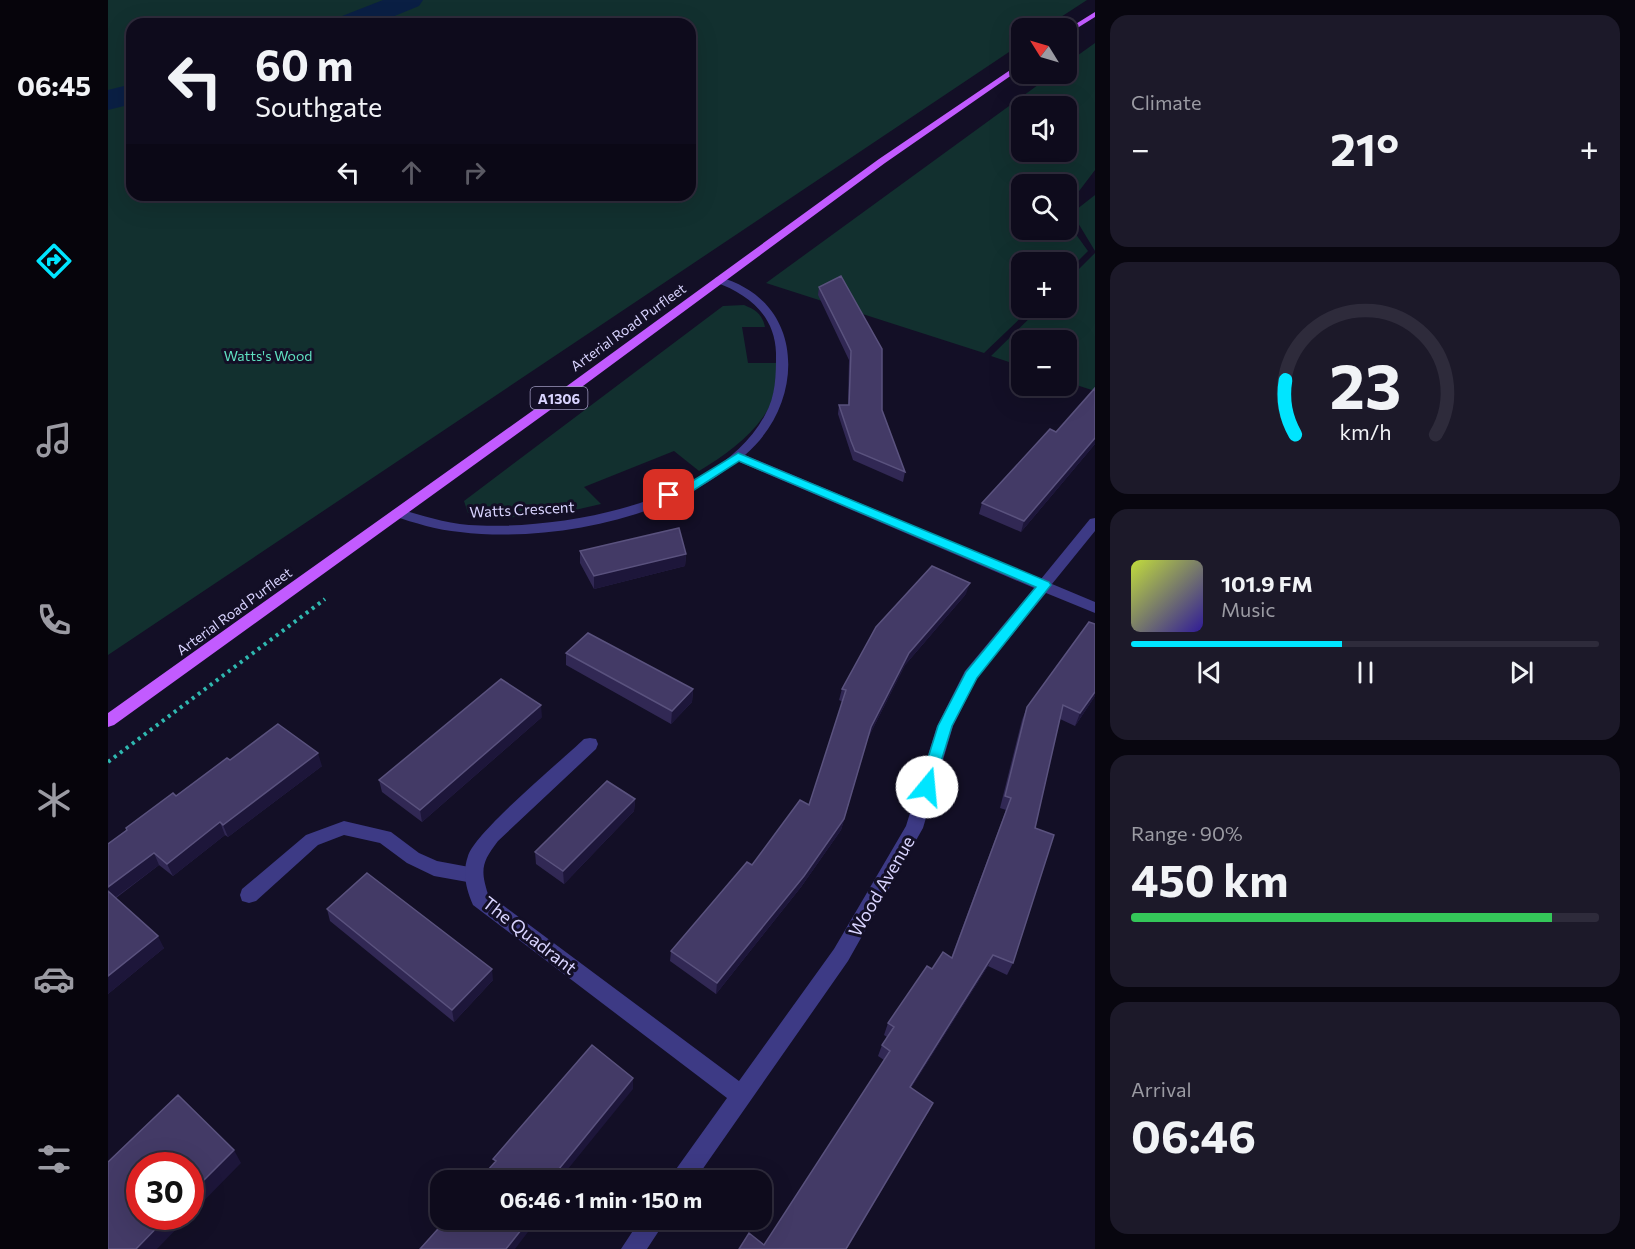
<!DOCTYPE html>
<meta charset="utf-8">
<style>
:root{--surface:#0e0b1c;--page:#1c1929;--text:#f1f3f6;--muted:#9b9ba3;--line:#2e2b3b;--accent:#00e5ff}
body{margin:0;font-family:Commissioner,sans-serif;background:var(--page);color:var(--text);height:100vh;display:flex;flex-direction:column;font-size:22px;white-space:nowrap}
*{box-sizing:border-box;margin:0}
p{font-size:20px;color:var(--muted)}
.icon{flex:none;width:33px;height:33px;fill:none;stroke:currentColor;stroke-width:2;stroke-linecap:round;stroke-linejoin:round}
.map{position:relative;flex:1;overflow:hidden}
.details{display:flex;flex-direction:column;gap:15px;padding:15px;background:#08060f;width:540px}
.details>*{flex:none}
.top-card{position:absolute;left:18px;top:18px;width:570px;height:183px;border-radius:18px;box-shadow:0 6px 24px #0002,0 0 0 2px var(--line);background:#0e0b1c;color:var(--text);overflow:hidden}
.needle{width:39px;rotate:307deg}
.fabs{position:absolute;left:903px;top:18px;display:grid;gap:12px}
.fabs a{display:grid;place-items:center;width:66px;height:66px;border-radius:12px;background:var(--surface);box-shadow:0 6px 24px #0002,0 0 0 2px var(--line);font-size:30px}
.speed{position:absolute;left:18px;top:1152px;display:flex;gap:12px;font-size:30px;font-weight:700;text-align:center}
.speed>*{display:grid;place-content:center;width:78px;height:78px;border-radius:50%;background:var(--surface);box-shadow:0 6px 24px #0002,0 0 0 2px var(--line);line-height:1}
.speed .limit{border:9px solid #d22;background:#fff;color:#111}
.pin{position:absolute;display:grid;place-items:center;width:51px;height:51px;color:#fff;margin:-26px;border-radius:12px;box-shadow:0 3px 9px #0006}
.me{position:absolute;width:66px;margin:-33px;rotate:17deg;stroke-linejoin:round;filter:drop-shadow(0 0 4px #0008)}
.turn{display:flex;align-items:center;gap:21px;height:126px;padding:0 30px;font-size:27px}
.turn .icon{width:78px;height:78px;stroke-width:2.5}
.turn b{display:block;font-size:42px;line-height:51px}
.lanes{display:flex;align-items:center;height:57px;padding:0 30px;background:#0003;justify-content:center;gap:30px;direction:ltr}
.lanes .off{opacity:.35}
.big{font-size:45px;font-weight:700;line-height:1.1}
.details .card{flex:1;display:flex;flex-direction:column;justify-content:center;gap:9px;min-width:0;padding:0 21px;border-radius:18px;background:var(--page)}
.details .dial{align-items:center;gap:0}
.dial svg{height:156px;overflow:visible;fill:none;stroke:var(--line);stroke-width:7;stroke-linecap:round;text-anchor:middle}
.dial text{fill:var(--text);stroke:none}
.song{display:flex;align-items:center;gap:18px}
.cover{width:72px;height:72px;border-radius:9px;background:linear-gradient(135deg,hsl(70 70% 55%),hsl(250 70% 35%))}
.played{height:6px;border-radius:3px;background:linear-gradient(90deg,var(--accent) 45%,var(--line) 45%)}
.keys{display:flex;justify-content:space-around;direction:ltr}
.heat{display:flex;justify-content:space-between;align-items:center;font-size:33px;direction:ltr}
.charge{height:9px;border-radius:4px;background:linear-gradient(90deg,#34c759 90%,var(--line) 0)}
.trip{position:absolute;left:322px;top:1170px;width:342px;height:60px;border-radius:18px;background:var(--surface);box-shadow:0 6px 24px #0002,0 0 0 2px var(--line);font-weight:700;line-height:60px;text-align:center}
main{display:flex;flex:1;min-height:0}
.tabs{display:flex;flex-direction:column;width:108px;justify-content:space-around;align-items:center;background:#06040b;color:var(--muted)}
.tabs .icon{width:42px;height:42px}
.tabs .current{color:var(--accent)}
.tabs b{font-size:27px;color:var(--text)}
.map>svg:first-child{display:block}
.green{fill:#12302f;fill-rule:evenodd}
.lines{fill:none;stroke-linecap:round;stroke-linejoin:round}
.river{fill:#0a1f44;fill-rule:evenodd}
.path{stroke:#2fb8b0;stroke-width:4;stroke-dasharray:3 4.5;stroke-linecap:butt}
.service{fill:#3d3a85;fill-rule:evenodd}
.minor{fill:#3d3a85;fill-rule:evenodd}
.primary{fill:#c25bff;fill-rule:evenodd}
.wall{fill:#312854}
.shaded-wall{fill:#1d163a}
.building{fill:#433a66;stroke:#5a527e;stroke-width:1.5}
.route{fill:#00e5ff;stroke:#0095a6;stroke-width:1.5}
.labels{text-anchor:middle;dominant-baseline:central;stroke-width:6;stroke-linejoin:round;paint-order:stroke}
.far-street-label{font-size:14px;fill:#d9d4ff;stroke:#130f26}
.far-park-label{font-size:14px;fill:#5fe0c0;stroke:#130f26}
.shield{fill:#130f26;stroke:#9e99be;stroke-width:1.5}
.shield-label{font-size:14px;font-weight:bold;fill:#d9d4ff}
.street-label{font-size:15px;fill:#d9d4ff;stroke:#130f26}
.near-street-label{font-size:18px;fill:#d9d4ff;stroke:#130f26}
</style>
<main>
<nav class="tabs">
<b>06:45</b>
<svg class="icon current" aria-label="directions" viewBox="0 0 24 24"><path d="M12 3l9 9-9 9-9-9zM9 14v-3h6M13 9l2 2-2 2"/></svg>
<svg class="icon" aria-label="music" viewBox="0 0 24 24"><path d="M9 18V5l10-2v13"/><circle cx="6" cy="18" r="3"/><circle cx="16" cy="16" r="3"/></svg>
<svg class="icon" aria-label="phone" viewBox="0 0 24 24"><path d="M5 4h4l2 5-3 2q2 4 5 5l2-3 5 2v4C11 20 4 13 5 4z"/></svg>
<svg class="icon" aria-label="climate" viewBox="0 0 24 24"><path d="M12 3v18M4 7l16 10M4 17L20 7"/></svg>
<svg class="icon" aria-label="car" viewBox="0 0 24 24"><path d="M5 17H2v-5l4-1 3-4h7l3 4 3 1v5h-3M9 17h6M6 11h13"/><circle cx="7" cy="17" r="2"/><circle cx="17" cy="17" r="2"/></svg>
<svg class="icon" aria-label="filters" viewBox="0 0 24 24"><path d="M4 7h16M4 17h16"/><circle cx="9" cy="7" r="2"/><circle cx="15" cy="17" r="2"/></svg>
</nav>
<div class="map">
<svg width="987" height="1249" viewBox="0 0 987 1249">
<rect width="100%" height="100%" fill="#130f26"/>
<path class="green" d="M 0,0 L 979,0 L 936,28 L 914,28 L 913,44 L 0,655 ZM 24,24 L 582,24 L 582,195 L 24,195 Z
M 987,43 L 987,170 L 959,207 L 958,184 L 914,184 L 914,230 L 958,230 L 959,222 L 980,251 L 959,272 L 958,262 L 914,262 L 914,308 L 923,308 L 876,353 L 658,283 L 945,74 L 958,74 L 959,63 ZM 914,106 L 958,106 L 958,152 L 914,152 Z
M 987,195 L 987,251 L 964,213 Z
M 987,253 L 987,391 L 959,382 L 958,340 L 914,340 L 913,366 L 883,356 L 932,308 L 958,308 L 959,281 Z
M 636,305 C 648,310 654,314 657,327 L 634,327 L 640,363 L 672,363 C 674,414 630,448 591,471 L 566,451 L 476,487 L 493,504 L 467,510 L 389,519 L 360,513 L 356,501 L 615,306 Z"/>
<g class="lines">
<path class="river" d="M 275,0 L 315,0 L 311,6 L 267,24 L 225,24 L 229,18 Z
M 24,84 L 24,104 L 0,110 L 0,90 Z"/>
<path class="path" d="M 0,762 L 217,599"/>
<path class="service" d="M 236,821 L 283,832 L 311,853 L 329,861 L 372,869 L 374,875 L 372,881 L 365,883 L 326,876 L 299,863 L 272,843 L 236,835 L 210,845 L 148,901 L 141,903 L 134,901 L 132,895 L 134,889 L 198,835 Z"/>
<path class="minor" d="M 611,277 C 699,301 698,403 637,455 L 933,579 L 982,519 L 987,518 L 987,531 L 944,584 L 987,602 L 987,613 L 938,593 L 869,678 L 845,726 L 815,828 L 740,961 L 587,1180 L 563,1180 L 566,1172 L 619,1098 L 365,905 C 358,889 354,873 360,856 C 367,832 453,761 476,739 L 482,738 L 488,739 L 490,744 L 488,749 L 390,841 C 374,862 372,869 380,894 L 631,1081 L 726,949 L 798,826 L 829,726 L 857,671 L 926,588 L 629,461 C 562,519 439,543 352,532 C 329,530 307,523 285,516 L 283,513 L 285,510 L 290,509 C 314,515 336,523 361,525 C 451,531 610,503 657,415 C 668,396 668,375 668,353 C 667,315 640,294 607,282 L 607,278 Z
M 532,1220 L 558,1220 L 539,1249 L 513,1249 Z"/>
<path class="primary" d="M 987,12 L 987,17 L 958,35 L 958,30 Z
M 914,62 L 914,68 L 777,163 L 456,400 L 6,725 L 0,727 L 0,713 L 448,394 L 771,159 Z"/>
</g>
<path class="wall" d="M 711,287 L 774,410 L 797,472 L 795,482 L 745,460 L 730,414 L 731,405 L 740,405 L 741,360 L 710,295 Z
M 987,388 L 987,444 L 913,532 L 871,514 L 874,503 L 948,432 Z
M 472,551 L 578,554 L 577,566 L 486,589 L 472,563 Z
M 858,594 L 797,665 L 760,738 L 733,830 L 693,887 L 608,994 L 562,961 L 563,951 L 701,805 L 735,702 L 731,700 L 734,689 Z
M 987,624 L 987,696 L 967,726 L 952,719 L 927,828 L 905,963 L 899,975 L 880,966 L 803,1088 L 825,1103 L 820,1113 L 656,1245 L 776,1060 L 770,1056 L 774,1045 L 779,1037 L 776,1035 L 780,1023 L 824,969 L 843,958 L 898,810 L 892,808 L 914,720 L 919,707 Z
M 458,653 L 585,689 L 584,702 L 563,724 L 458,665 Z
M 434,717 L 314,822 L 274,792 L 271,780 Z
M 122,760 L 214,766 L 120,837 L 117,835 L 65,876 L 51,865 L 8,898 L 56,948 L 0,994 L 0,844 L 18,830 L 18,828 Z
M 527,799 L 526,811 L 456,884 L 428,864 L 427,852 Z
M 219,909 L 385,980 L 346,1022 L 222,921 Z"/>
<path class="shaded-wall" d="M 987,438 L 987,444 L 913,532 L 916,521 Z
M 578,554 L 577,566 L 486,589 L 486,576 Z
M 862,583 L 858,594 L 797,665 L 760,738 L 733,830 L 693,887 L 608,994 L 609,983 L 801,653 Z
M 585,689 L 584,702 L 563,724 L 564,711 Z
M 987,692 L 987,696 L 967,726 L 972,713 Z
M 433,705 L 434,717 L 314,822 L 312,810 Z
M 210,753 L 214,766 L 120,837 L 115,825 Z
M 527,799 L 526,811 L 456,884 L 455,871 Z
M 112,822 L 117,835 L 65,876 L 59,864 Z
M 46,853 L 51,865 L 4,900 L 0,893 L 0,887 Z
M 50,936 L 56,948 L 0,994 L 0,976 Z
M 885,955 L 880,966 L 797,1098 L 802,1087 Z
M 384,969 L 385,980 L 346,1022 L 344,1010 Z
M 525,1078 L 525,1089 L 451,1180 L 442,1180 Z
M 825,1103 L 820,1113 L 739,1249 L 738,1249 Z
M 126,1150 L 133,1163 L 82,1215 L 82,1194 Z
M 60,1216 L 81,1216 L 49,1249 L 28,1249 Z
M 421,1220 L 422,1220 L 423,1228 L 407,1249 L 398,1249 Z"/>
<path class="building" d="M 733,276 L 774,349 L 774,410 L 797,472 L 747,451 L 743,441 L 731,405 L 741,405 L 743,351 L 711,287 Z
M 987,388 L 987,438 L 916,521 L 874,503 L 942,429 L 948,432 Z
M 571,528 L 578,554 L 486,576 L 472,551 Z
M 824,566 L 862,583 L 801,653 L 763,727 L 736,819 L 696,876 L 609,983 L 563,951 L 639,862 L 644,865 L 692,800 L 701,805 L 738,690 L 734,689 L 768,627 Z
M 981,622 L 987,624 L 987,692 L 972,713 L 955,705 L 927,828 L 946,835 L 905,963 L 885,955 L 802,1087 L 825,1103 L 738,1249 L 631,1249 L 641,1233 L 656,1245 L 782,1051 L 774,1045 L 786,1027 L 780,1023 L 819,966 L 824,969 L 835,952 L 844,958 L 903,798 L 897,796 L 919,707 Z
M 480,633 L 585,689 L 564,711 L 458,653 Z
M 393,679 L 433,705 L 312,810 L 271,780 Z
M 170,724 L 210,753 L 115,825 L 112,822 L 59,864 L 46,853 L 0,887 L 0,844 L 19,830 L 18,828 L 65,793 L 68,796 L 119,758 L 122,760 Z
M 499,781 L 527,799 L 455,871 L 427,852 Z
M 259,873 L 384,969 L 344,1010 L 219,909 Z
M 0,891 L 50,936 L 0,976 Z
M 484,1045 L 525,1078 L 442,1180 L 371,1180 L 388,1161 L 385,1159 Z
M 70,1095 L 126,1150 L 82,1194 L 82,1166 L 32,1166 L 32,1216 L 60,1216 L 28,1249 L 0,1249 L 0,1162 Z
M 338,1220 L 421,1220 L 398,1249 L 312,1249 Z"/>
<path class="route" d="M 630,453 L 941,582 L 943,585 L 869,678 L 844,726 L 824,791 L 819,793 L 813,791 L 811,787 L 830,726 L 858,672 L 928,587 L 631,461 L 586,490 L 561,499 L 555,495 L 578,485 Z"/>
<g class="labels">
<g class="far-street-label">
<text transform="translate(520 327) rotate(-36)">Arterial Road Purfleet</text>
<text transform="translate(126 611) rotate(-36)">Arterial Road Purfleet</text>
</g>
<g class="far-park-label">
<text x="160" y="355">Watts's Wood</text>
</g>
<rect class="shield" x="422.5" y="387" width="57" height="22" rx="4.5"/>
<g class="shield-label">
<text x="451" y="398">A1306</text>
</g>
<g class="street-label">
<text transform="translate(414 509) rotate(-3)">Watts Crescent</text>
</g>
<g class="near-street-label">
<text transform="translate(773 886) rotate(-60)">Wood Avenue</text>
<text transform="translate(422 935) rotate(38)">The Quadrant</text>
</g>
</g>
</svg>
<div class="fabs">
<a><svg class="needle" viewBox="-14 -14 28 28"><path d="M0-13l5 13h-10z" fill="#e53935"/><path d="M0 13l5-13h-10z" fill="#9b9ba3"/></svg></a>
<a><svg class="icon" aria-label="sound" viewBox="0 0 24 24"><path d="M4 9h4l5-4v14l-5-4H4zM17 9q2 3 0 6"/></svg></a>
<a><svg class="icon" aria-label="search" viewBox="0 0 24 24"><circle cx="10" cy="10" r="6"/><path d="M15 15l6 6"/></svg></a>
<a>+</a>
<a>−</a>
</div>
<div class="speed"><div class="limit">30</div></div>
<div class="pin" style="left:561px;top:495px;background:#d93025"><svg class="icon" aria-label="arrive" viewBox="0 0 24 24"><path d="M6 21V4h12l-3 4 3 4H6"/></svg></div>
<svg class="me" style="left:819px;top:787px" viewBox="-20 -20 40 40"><circle r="19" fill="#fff"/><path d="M0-13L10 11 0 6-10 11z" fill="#00e5ff"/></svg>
<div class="trip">06:46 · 1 min · 150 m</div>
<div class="top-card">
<div class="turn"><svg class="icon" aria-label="left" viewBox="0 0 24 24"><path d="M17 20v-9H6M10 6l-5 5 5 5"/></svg><div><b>60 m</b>Southgate</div></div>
<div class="lanes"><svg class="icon" aria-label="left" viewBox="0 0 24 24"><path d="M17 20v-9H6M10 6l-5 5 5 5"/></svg><svg class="icon off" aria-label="ahead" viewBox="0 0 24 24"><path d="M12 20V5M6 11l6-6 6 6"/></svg><svg class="icon off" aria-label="right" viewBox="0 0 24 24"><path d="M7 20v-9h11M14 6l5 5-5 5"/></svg></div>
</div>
</div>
<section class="details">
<div class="card"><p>Climate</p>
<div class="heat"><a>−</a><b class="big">21°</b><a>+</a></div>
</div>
<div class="card dial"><svg viewBox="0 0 100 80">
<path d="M14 69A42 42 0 1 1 86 69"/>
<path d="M14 69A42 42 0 0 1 9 41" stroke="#00e5ff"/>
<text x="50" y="56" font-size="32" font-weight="700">23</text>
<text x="50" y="72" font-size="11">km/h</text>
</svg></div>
<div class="card">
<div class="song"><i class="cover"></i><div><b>101.9 FM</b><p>Music</p></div></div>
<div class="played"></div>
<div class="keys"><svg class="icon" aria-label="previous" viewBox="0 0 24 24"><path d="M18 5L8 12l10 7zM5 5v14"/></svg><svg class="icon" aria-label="pause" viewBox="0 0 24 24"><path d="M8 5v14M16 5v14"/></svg><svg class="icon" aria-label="next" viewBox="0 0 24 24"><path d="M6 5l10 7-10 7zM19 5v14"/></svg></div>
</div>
<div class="card"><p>Range · 90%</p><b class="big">450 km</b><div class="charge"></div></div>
<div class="card"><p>Arrival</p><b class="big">06:46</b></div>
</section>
</main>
